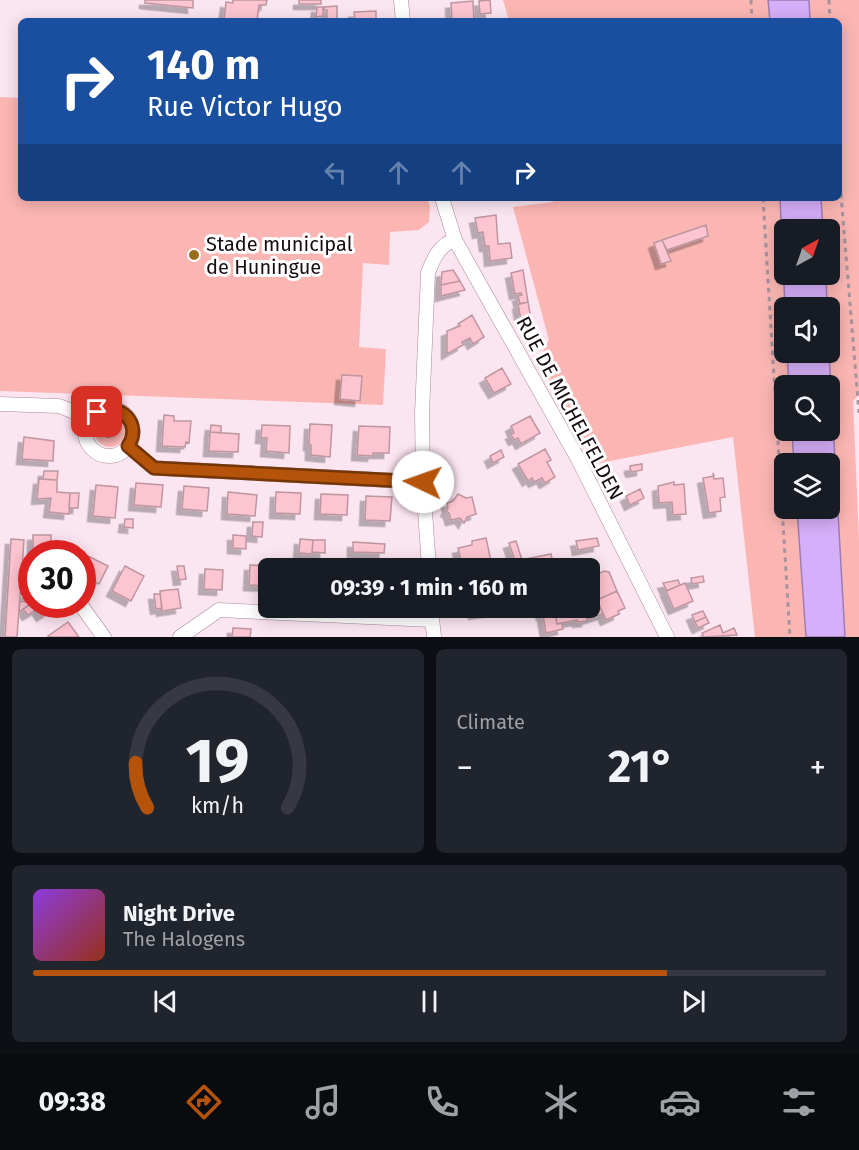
<!DOCTYPE html>
<meta charset="utf-8">
<style>
:root{--surface:#171b24;--page:#20242c;--text:#f1f3f6;--muted:#9ea1a6;--line:#363941;--accent:#b45309}
body{margin:0;font-family:"Fira Sans",sans-serif;background:var(--page);color:var(--text);height:100vh;display:flex;flex-direction:column;font-size:22px;white-space:nowrap}
*{box-sizing:border-box;margin:0}
p{font-size:20px;color:var(--muted)}
.icon{flex:none;width:33px;height:33px;fill:none;stroke:currentColor;stroke-width:2;stroke-linecap:round;stroke-linejoin:round}
.map{position:relative;height:637px;overflow:hidden}
.drawer{display:flex;flex-direction:column;gap:12px;padding:12px;background:#0d0f14;flex:1}
.drawer>*{flex:none}
.guide{position:absolute;left:18px;top:18px;width:824px;height:183px;border-radius:9px;box-shadow:0 3px 15px #0003;background:#1a4fa0;color:#fff;overflow:hidden}
.needle{width:39px;rotate:40deg}
.buttons{position:absolute;left:774px;top:219px;display:grid;gap:12px}
.buttons a{display:grid;place-items:center;width:66px;height:66px;border-radius:9px;background:var(--surface);box-shadow:0 3px 15px #0003;font-size:30px}
.speed{position:absolute;left:18px;top:540px;display:flex;gap:12px;font-size:30px;font-weight:700;text-align:center}
.speed>*{display:grid;place-content:center;width:78px;height:78px;border-radius:50%;background:var(--surface);box-shadow:0 3px 15px #0003;line-height:1}
.speed .limit{border:9px solid #d22;background:#fff;color:#111}
.pin{position:absolute;display:grid;place-items:center;width:51px;height:51px;color:#fff;margin:-26px;border-radius:12px;box-shadow:0 3px 9px #0006}
.me{position:absolute;width:66px;margin:-33px;rotate:273deg;stroke-linejoin:round;filter:drop-shadow(0 0 4px #0008)}
.turn{display:flex;align-items:center;gap:21px;height:126px;padding:0 30px;font-size:27px}
.turn .icon{width:78px;height:78px;stroke-width:2.5}
.turn b{display:block;font-size:42px;line-height:51px}
.lanes{display:flex;align-items:center;height:57px;padding:0 30px;background:#0003;justify-content:center;gap:30px;direction:ltr}
.lanes .off{opacity:.35}
.big{font-size:45px;font-weight:700;line-height:1.1}
.drawer .tile{flex:1;display:flex;flex-direction:column;justify-content:center;gap:9px;min-width:0;padding:0 21px;border-radius:9px;background:var(--page)}
.drawer .dial{align-items:center;gap:0}
.dial svg{height:156px;overflow:visible;fill:none;stroke:var(--line);stroke-width:7;stroke-linecap:round;text-anchor:middle}
.dial text{fill:var(--text);stroke:none}
.song{display:flex;align-items:center;gap:18px}
.cover{width:72px;height:72px;border-radius:9px;background:linear-gradient(135deg,hsl(270 70% 55%),hsl(10 70% 35%))}
.played{height:6px;border-radius:3px;background:linear-gradient(90deg,var(--accent) 80%,var(--line) 80%)}
.keys{display:flex;justify-content:space-around;direction:ltr}
.heat{display:flex;justify-content:space-between;align-items:center;font-size:33px;direction:ltr}
.drawer .tiles{flex:1;display:grid;gap:12px;grid-template-columns:1fr 1fr}
.tile:last-child{grid-column:span 2}
.trip{position:absolute;left:258px;top:558px;width:342px;height:60px;border-radius:9px;background:var(--surface);box-shadow:0 3px 15px #0003;font-weight:700;line-height:60px;text-align:center}
.tab-bar{display:flex;height:96px;justify-content:space-around;align-items:center;background:#090b0e;color:var(--muted)}
.tab-bar .icon{width:42px;height:42px}
.tab-bar .on{color:var(--accent)}
.tab-bar b{font-size:27px;color:var(--text)}
.map>svg:first-child{display:block}
.green{fill:#fbb6b3;fill-rule:evenodd}
.water{fill:#d6aef9;stroke:#9d7db4;stroke-width:1.5}
.building{fill:#fdc4d1;stroke:#bd969f;stroke-width:1.5;filter:url(#shadow)}
.lines{fill:none;stroke-linecap:round;stroke-linejoin:round}
.street-casing{stroke:#a98799;stroke-width:15}
.path{stroke:#a5939d;stroke-width:3;stroke-dasharray:4.5 4.5;stroke-linecap:butt}
.street{stroke:#fff;stroke-width:14}
.tree{fill:#b46c7b}
.route-casing{stroke:#753606;stroke-width:15}
.route{stroke:#b45309;stroke-width:10}
.poi-dot{fill:#9a6c1d;stroke:#fff;stroke-width:2}
.labels{text-anchor:middle;dominant-baseline:central;stroke-width:6;stroke-linejoin:round;paint-order:stroke}
.poi-label{font-size:20px;fill:#180c13;stroke:#fff;text-anchor:start}
.street-label{font-size:20px;fill:#180c13;stroke:#fff}
</style>
<div class="map">
<svg width="859" height="637" viewBox="0 0 859 637">
<defs>
<filter id="shadow"><feDropShadow dx="-5.5" dy="5.5" stdDeviation="0" flood-color="#0004"/></filter>
</defs>
<rect width="100%" height="100%" fill="#fbe5f1"/>
<path class="green" d="M 503,0 L 859,0 L 859,395 L 853,401 L 859,539 L 859,637 L 755,637 L 733,437 L 595,464 L 538,361 L 549,340 L 513,207 L 553,202 L 552,198 L 838,198 L 838,21 L 509,21 ZM 784,230 L 830,230 L 830,274 L 784,274 ZM 784,308 L 830,308 L 830,352 L 784,352 ZM 784,386 L 830,386 L 830,430 L 784,430 ZM 784,464 L 830,464 L 830,508 L 784,508 Z
M 0,97 L 21,98 L 21,198 L 427,198 L 430,207 L 429,222 L 419,230 L 390,232 L 389,265 L 363,263 L 359,347 L 386,349 L 383,405 L 0,391 Z
M95 432a15 15 0 1 1 30 0a15 15 0 1 1-30 0Z"/>
<path class="water" d="M 768,0 L 809,0 L 810,21 L 770,21 Z
M 780,198 L 821,198 L 823,229 L 784,230 L 784,274 L 826,275 L 827,307 L 785,307 Z
M 787,353 L 829,353 L 845,637 L 806,637 L 797,509 L 830,508 L 830,464 L 794,463 L 792,431 L 830,430 L 830,386 L 789,385 Z"/>
<path class="building" d="M 145,0 L 193,0 L 193,8 L 145,3 Z
M 233,0 L 267,0 L 266,5 L 259,5 L 257,21 L 224,21 L 226,2 L 233,3 Z
M 299,0 L 321,0 L 321,4 L 299,4 Z
M 490,0 L 491,13 L 480,14 L 479,1 Z
M 473,1 L 474,21 L 452,21 L 451,3 Z
M 337,6 L 337,21 L 327,21 L 327,10 L 324,10 L 324,7 Z
M 317,7 L 323,7 L 323,16 L 316,17 Z
M 376,11 L 376,21 L 355,21 L 354,12 Z
M 496,215 L 498,244 L 510,243 L 512,258 L 490,261 L 489,246 L 485,246 L 483,232 L 478,233 L 475,218 Z
M 706,225 L 708,236 L 667,250 L 662,240 Z
M 662,240 L 671,261 L 661,264 L 654,243 Z
M 453,270 L 460,281 L 441,285 L 442,272 Z
M 523,270 L 528,302 L 520,304 L 518,296 L 522,295 L 521,293 L 515,294 L 511,273 Z
M 460,281 L 465,290 L 441,296 L 441,285 Z
M 528,302 L 531,319 L 521,320 L 518,304 Z
M 472,315 L 484,337 L 473,344 L 470,338 L 462,342 L 463,345 L 447,354 L 447,331 L 460,326 L 458,324 Z
M 502,368 L 511,384 L 494,393 L 485,378 Z
M 342,375 L 362,376 L 360,401 L 340,399 Z
M 164,415 L 174,416 L 174,421 L 191,421 L 189,443 L 186,442 L 185,447 L 162,446 Z
M 530,416 L 540,433 L 521,444 L 518,438 L 514,440 L 511,434 L 514,433 L 511,426 Z
M 310,424 L 332,425 L 330,457 L 311,455 L 311,445 L 309,445 Z
M 211,425 L 221,426 L 221,433 L 210,432 Z
M 262,425 L 290,426 L 289,453 L 266,451 L 267,438 L 261,438 Z
M 359,426 L 390,427 L 389,453 L 373,453 L 373,456 L 357,455 Z
M 210,432 L 239,434 L 238,452 L 209,451 Z
M 24,437 L 54,441 L 53,461 L 22,459 Z
M 545,449 L 551,460 L 547,462 L 555,477 L 545,483 L 542,478 L 534,482 L 532,478 L 528,481 L 518,464 Z
M 501,450 L 504,457 L 493,463 L 490,456 Z
M 642,464 L 642,470 L 632,472 L 630,469 L 630,466 Z
M 44,471 L 58,471 L 57,480 L 43,479 Z
M 713,473 L 714,479 L 723,478 L 725,497 L 720,498 L 721,511 L 709,513 L 703,478 L 714,476 Z
M 39,479 L 57,480 L 57,492 L 70,493 L 69,514 L 49,512 L 51,498 L 37,499 Z
M 674,482 L 674,485 L 684,484 L 686,514 L 673,515 L 672,502 L 659,503 L 658,486 Z
M 136,483 L 163,485 L 161,507 L 134,505 Z
M 96,485 L 118,487 L 115,518 L 93,516 Z
M 184,486 L 209,488 L 207,511 L 182,509 Z
M 640,489 L 644,498 L 630,505 L 626,496 Z
M 228,492 L 257,495 L 255,516 L 227,514 Z
M 276,492 L 301,493 L 300,514 L 275,513 Z
M 70,493 L 79,493 L 78,508 L 69,508 Z
M 321,494 L 348,495 L 347,515 L 320,514 Z
M 458,494 L 466,498 L 472,497 L 476,514 L 467,517 L 464,523 L 460,518 L 451,520 L 449,513 L 446,511 L 448,508 L 447,503 L 453,501 Z
M 366,496 L 392,497 L 390,521 L 365,520 Z
M 125,519 L 133,519 L 133,528 L 124,527 Z
M 253,522 L 263,522 L 262,537 L 252,536 Z
M 33,535 L 51,535 L 51,554 L 33,554 Z
M 233,535 L 246,536 L 246,549 L 233,548 Z
M 486,538 L 491,561 L 469,568 L 468,563 L 462,565 L 458,548 L 472,545 L 472,541 Z
M 597,538 L 599,546 L 578,550 L 576,541 Z
M 11,539 L 24,540 L 17,637 L 5,637 Z
M 300,539 L 313,540 L 312,554 L 299,553 Z
M 313,540 L 325,540 L 325,553 L 312,552 Z
M 516,541 L 522,560 L 515,561 L 509,543 Z
M 353,542 L 385,544 L 384,553 L 353,552 Z
M 551,554 L 554,568 L 521,568 L 520,560 Z
M 88,556 L 108,566 L 99,584 L 82,575 L 82,567 Z
M 250,565 L 272,566 L 272,568 L 268,568 L 268,586 L 249,585 Z
M 125,566 L 144,576 L 131,601 L 112,591 Z
M 177,566 L 184,566 L 186,579 L 179,580 Z
M 205,569 L 223,570 L 222,590 L 204,589 Z
M 604,571 L 609,572 L 617,591 L 597,600 L 590,584 L 590,578 Z
M 703,576 L 704,582 L 692,584 L 691,578 Z
M 678,580 L 680,585 L 667,591 L 663,583 Z
M 685,583 L 693,601 L 674,609 L 666,591 Z
M 178,589 L 181,608 L 162,611 L 160,591 Z
M 617,591 L 625,608 L 618,611 L 619,614 L 606,620 L 597,600 Z
M 28,592 L 32,597 L 32,603 L 19,612 L 20,601 L 26,602 L 26,593 Z
M 154,594 L 160,594 L 162,608 L 156,609 Z
M 597,600 L 603,614 L 587,619 L 585,608 L 590,608 L 590,603 Z
M 32,603 L 37,609 L 28,615 L 23,609 Z
M 34,604 L 56,604 L 57,606 L 42,616 Z
M 473,608 L 495,608 L 496,611 L 474,614 Z
M 540,608 L 562,608 L 562,611 L 542,615 Z
M 576,608 L 585,608 L 587,621 L 578,622 L 577,620 L 557,624 L 555,612 Z
M 703,611 L 706,617 L 695,622 L 692,615 Z
M 555,612 L 557,624 L 562,623 L 563,629 L 546,633 L 543,615 Z
M 706,617 L 709,623 L 698,628 L 695,622 Z
M 68,622 L 79,637 L 49,637 L 48,636 Z
M 720,625 L 723,633 L 734,628 L 737,635 L 704,637 L 702,633 Z
M 233,628 L 251,629 L 250,637 L 232,637 Z"/>
<g class="lines">
<g class="street-casing">
<path id="street" d="M 401,0 L 403,21
M 442,198 L 455,240 L 578,459 L 667,637
M 0,404 L 59,406 L 90,418
M85 432a24 24 0 1 1 48 0a24 24 0 1 1-48 0Z
M 128,446 L 154,468 L 423,482
M 429,568 L 423,482 L 422,413 L 428,273 C 433,259 440,244 455,240
M 80,604 L 104,637
M 431,608 L 434,637
M 180,637 L 219,610 L 432,620"/>
</g>
<path class="path" d="M 751,0 L 752,21
M 829,0 L 830,21
M 838,158 L 859,413
M 763,198 L 790,637"/>
<use href="#street" class="street"/>
</g>
<circle class="tree" cx="108" cy="433" r="5"/>
<g class="lines">
<g class="route-casing">
<path id="route" d="M 97,412 C 120,401 143,424 128,446 L 154,468 L 423,482"/>
</g>
<use href="#route" class="route"/>
</g>
<circle class="poi-dot" cx="194" cy="255" r="6"/>
<g class="labels">
<g class="poi-label">
<text x="206" y="244">Stade municipal<tspan x="206" dy="23">de Huningue</tspan></text>
</g>
<g class="street-label">
<text transform="translate(570 408) rotate(62)">RUE DE MICHELFELDEN</text>
</g>
</g>
</svg>
<div class="buttons">
<a><svg class="needle" viewBox="-14 -14 28 28"><path d="M0-13l5 13h-10z" fill="#e53935"/><path d="M0 13l5-13h-10z" fill="#9ea1a6"/></svg></a>
<a><svg class="icon" aria-label="sound" viewBox="0 0 24 24"><path d="M4 9h4l5-4v14l-5-4H4zM17 9q2 3 0 6"/></svg></a>
<a><svg class="icon" aria-label="search" viewBox="0 0 24 24"><circle cx="10" cy="10" r="6"/><path d="M15 15l6 6"/></svg></a>
<a><svg class="icon" aria-label="layers" viewBox="0 0 24 24"><path d="M12 4l9 5-9 5-9-5zM3 14l9 5 9-5"/></svg></a>
</div>
<div class="speed"><div class="limit">30</div></div>
<div class="pin" style="left:97px;top:412px;background:#d93025"><svg class="icon" aria-label="arrive" viewBox="0 0 24 24"><path d="M6 21V4h12l-3 4 3 4H6"/></svg></div>
<svg class="me" style="left:423px;top:482px" viewBox="-20 -20 40 40"><circle r="19" fill="#fff"/><path d="M0-13L10 11 0 6-10 11z" fill="#b45309"/></svg>
<div class="trip">09:39 · 1 min · 160 m</div>
<div class="guide">
<div class="turn"><svg class="icon" aria-label="right" viewBox="0 0 24 24"><path d="M7 20v-9h11M14 6l5 5-5 5"/></svg><div><b>140 m</b>Rue Victor Hugo</div></div>
<div class="lanes"><svg class="icon off" aria-label="left" viewBox="0 0 24 24"><path d="M17 20v-9H6M10 6l-5 5 5 5"/></svg><svg class="icon off" aria-label="ahead" viewBox="0 0 24 24"><path d="M12 20V5M6 11l6-6 6 6"/></svg><svg class="icon off" aria-label="ahead" viewBox="0 0 24 24"><path d="M12 20V5M6 11l6-6 6 6"/></svg><svg class="icon" aria-label="right" viewBox="0 0 24 24"><path d="M7 20v-9h11M14 6l5 5-5 5"/></svg></div>
</div>
</div>
<section class="drawer">
<div class="tiles">
<div class="tile dial"><svg viewBox="0 0 100 80">
<path d="M14 69A42 42 0 1 1 86 69"/>
<path d="M14 69A42 42 0 0 1 8 46" stroke="#b45309"/>
<text x="50" y="56" font-size="32" font-weight="700">19</text>
<text x="50" y="72" font-size="11">km/h</text>
</svg></div>
<div class="tile"><p>Climate</p>
<div class="heat"><a>−</a><b class="big">21°</b><a>+</a></div>
</div>
<div class="tile">
<div class="song"><i class="cover"></i><div><b>Night Drive</b><p>The Halogens</p></div></div>
<div class="played"></div>
<div class="keys"><svg class="icon" aria-label="previous" viewBox="0 0 24 24"><path d="M18 5L8 12l10 7zM5 5v14"/></svg><svg class="icon" aria-label="pause" viewBox="0 0 24 24"><path d="M8 5v14M16 5v14"/></svg><svg class="icon" aria-label="next" viewBox="0 0 24 24"><path d="M6 5l10 7-10 7zM19 5v14"/></svg></div>
</div>
</div>
</section>
<nav class="tab-bar">
<b>09:38</b>
<svg class="icon on" aria-label="directions" viewBox="0 0 24 24"><path d="M12 3l9 9-9 9-9-9zM9 14v-3h6M13 9l2 2-2 2"/></svg>
<svg class="icon" aria-label="music" viewBox="0 0 24 24"><path d="M9 18V5l10-2v13"/><circle cx="6" cy="18" r="3"/><circle cx="16" cy="16" r="3"/></svg>
<svg class="icon" aria-label="phone" viewBox="0 0 24 24"><path d="M5 4h4l2 5-3 2q2 4 5 5l2-3 5 2v4C11 20 4 13 5 4z"/></svg>
<svg class="icon" aria-label="climate" viewBox="0 0 24 24"><path d="M12 3v18M4 7l16 10M4 17L20 7"/></svg>
<svg class="icon" aria-label="car" viewBox="0 0 24 24"><path d="M5 17H2v-5l4-1 3-4h7l3 4 3 1v5h-3M9 17h6M6 11h13"/><circle cx="7" cy="17" r="2"/><circle cx="17" cy="17" r="2"/></svg>
<svg class="icon" aria-label="filters" viewBox="0 0 24 24"><path d="M4 7h16M4 17h16"/><circle cx="9" cy="7" r="2"/><circle cx="15" cy="17" r="2"/></svg>
</nav>
